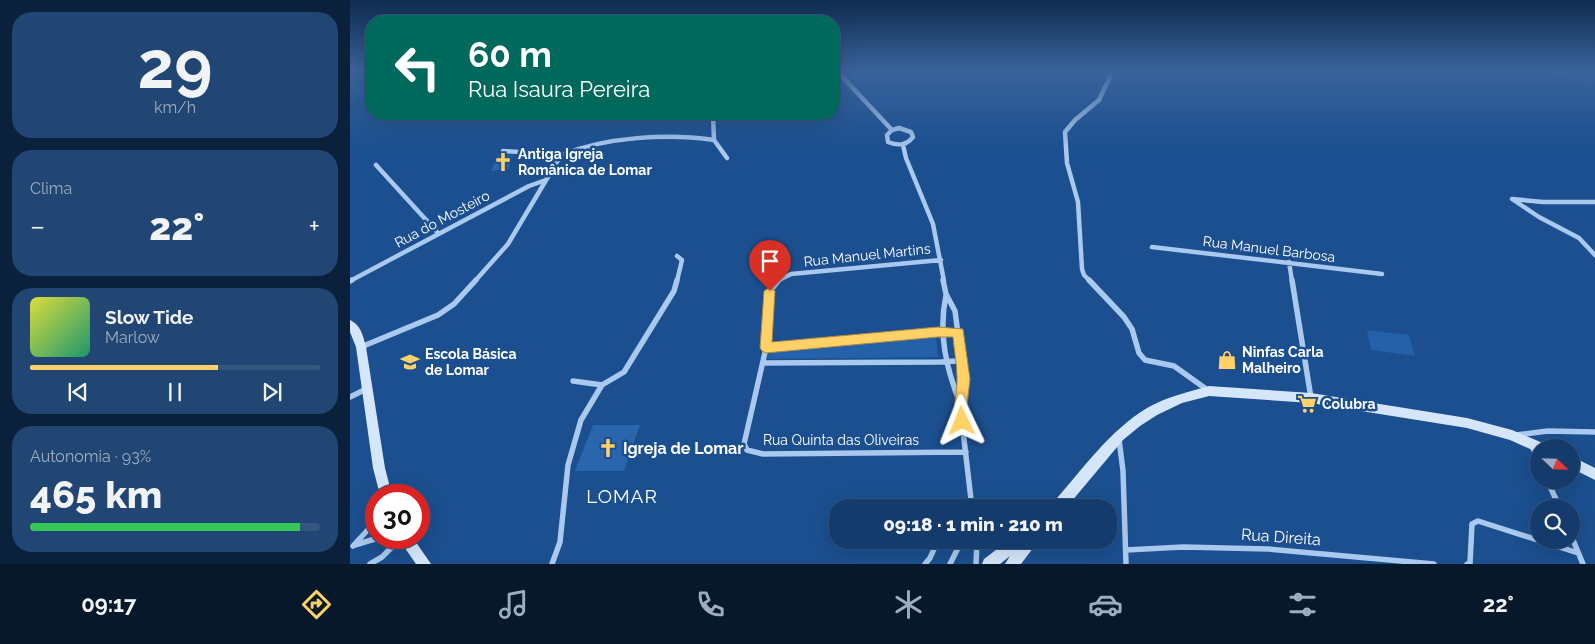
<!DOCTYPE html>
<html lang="pt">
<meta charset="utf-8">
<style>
:root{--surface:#143b6b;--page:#214673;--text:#f1f3f6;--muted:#9dadc1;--line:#33557e;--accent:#ffd166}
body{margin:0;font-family:Raleway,sans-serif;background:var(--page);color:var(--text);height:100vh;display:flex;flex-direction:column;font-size:19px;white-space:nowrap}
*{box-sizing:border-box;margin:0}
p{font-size:16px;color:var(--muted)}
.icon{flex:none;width:28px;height:28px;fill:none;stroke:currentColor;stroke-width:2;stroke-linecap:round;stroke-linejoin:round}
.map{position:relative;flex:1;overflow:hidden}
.panel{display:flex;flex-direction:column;gap:12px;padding:12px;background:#0b203b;width:350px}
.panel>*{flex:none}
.guide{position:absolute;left:15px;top:15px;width:475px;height:105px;border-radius:20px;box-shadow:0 5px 20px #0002,0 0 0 1px var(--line);background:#00695c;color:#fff;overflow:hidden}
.needle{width:32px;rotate:113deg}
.tools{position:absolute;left:1180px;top:439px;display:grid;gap:10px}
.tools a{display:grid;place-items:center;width:50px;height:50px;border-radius:50%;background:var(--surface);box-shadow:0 5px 20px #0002,0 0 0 1px var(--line);font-size:25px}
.speed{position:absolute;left:15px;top:484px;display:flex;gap:10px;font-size:25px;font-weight:700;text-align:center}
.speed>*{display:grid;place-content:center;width:65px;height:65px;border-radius:50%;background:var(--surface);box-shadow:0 5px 20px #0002,0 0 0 1px var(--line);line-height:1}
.speed .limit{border:8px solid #d22;background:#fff;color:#111}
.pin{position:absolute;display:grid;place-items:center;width:42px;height:42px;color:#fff;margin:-51px -21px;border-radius:50% 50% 50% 0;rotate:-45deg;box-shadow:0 0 5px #0007}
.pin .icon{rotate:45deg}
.me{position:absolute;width:55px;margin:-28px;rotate:358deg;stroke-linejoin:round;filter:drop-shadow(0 0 4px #0008)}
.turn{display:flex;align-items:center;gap:18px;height:105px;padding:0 20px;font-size:22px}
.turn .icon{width:65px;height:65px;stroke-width:2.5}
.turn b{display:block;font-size:35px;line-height:42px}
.big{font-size:38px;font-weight:800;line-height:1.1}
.panel .tile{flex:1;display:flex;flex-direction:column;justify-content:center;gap:8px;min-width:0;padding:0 18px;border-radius:20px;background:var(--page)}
.panel .dial{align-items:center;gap:0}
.dial b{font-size:65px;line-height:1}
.song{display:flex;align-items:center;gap:15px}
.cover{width:60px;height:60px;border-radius:8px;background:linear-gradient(135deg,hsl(60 70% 55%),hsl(160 70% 35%))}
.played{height:5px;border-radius:2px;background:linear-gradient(90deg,var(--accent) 65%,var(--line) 65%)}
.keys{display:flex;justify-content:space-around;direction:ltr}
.heat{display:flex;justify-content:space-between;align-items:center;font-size:28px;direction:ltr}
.charge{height:8px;border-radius:4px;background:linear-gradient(90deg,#34c759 93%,var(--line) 0)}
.trip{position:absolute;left:479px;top:499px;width:288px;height:50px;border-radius:20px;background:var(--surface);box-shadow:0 5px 20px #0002,0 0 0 1px var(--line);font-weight:800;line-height:50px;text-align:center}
.tabs{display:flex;height:80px;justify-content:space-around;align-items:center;background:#08182b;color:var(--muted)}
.tabs .icon{width:35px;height:35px}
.tabs .current{color:var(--accent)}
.tabs b{font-size:22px;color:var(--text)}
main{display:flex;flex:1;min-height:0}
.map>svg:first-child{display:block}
.green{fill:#2461a8}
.building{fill:#2a66ad}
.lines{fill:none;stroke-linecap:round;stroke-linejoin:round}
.street-far1{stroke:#a9c9ee;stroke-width:4.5}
.street{stroke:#a9c9ee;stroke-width:5.5}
.secondary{fill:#d6e6fa;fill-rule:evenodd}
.route{fill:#ffd166;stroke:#a68842}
.labels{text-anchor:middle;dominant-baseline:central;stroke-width:5;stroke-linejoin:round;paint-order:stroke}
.poi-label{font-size:14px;font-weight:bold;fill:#fff;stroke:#1b4f8f;text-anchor:start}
.street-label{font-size:14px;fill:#fff;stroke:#1b4f8f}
.near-poi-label{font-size:16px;font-weight:bold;fill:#fff;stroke:#1b4f8f;text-anchor:start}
.near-street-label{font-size:16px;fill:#fff;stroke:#1b4f8f}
.near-quarter-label{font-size:19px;letter-spacing:1px;fill:#fff;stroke:#1b4f8f}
</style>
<main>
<section class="panel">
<div class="tile dial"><b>29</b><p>km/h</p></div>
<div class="tile"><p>Clima</p>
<div class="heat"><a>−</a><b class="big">22°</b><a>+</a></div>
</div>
<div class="tile">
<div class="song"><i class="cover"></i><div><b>Slow Tide</b><p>Marlow</p></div></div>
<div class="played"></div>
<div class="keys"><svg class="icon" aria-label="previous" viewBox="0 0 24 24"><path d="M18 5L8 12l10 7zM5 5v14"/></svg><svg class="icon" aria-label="pause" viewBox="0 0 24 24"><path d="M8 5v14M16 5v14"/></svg><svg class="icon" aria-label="next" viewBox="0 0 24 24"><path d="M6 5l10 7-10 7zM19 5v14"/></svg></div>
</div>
<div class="tile"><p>Autonomia · 93%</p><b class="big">465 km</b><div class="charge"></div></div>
</section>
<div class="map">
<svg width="1245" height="564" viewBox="0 0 1245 564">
<rect width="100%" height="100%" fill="#1b4f8f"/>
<path class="green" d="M 1017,330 L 1059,335 L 1065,356 L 1021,350 Z
M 586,337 L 588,357 L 418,359 L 419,351 Z"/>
<path class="building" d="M 1197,70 L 1245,70 L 1245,80 L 1237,84 L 1231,81 L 1225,84 Z
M 148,154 L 163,156 L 158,169 L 141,171 Z
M 243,425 L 290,425 L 274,471 L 225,471 Z"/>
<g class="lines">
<path class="street-far1" d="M 486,70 L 542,130
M 363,114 L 364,140
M 549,128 L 561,132 L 563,137 C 556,146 548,146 538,142 L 537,135 L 542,130 Z
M 553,145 L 556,158 L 583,224 L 594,281
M 153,151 L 211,155
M 211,155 C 256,137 317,133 364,140 L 377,158
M 26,165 L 88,233
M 1245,202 L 1193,202 L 1162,199 L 1189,217 L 1229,238 L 1245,255
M 802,247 L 1032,274
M 939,262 L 942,281
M 0,281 L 179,186 L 196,180
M 125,281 L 158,244 L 211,155
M 327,281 L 332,260 L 327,256
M 427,281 L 441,274 L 591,260
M 740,281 L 734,275 L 732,269 L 728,202 L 717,163 L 715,132 L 725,120 L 749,100 L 760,77"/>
<path class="street" d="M 429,280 L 420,291 L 416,348 L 394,444 L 397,450 L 413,454 L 616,452
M 593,280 L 596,294 L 605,311 L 614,379 L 610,405 L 622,508
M 739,280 L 774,317 L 782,329 L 789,353 L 795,360 L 824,366 L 859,391
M 942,280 L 961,398
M 0,281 L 2,280
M 596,295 C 588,333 596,368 610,403
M 11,347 L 88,315 L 104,304 L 126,280
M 416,348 L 588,332 L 608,333
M 413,363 L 590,362 L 606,361 L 611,358
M 252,385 L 274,372 L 324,291 L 327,280
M 0,397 L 18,388
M 1166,435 L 1198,431 L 1245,432
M 769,439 L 773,471 L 776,564
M 1182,446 L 1189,462
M 1197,480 L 1210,508
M 1221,535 L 1233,564
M 637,540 L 650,544 L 664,540
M 5,545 L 28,538
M 3,546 L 26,521
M 776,550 L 833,547 L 918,549 L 1084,564
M 20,564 L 32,557 L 51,538
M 202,564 L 210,542 L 218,465 L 231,420 L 252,385 L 223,381
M 575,564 L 580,558 L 588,540
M 600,564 L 612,540
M 626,564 L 627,540
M 1117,564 L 1120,563 L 1122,524 L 1128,521 L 1228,553"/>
<path class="secondary" d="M 0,320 C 11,325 13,336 16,347 L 35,468 L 42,495 L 30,495 L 23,468 L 6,347 L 0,332 Z
M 859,386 L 961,393 L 1117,418 L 1162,430 L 1195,444 L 1197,448 L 1189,448 L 1189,453 L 1160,440 L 1117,428 L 961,403 L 859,396 L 832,403 L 807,415 L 790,426 L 773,440 L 716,508 L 701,508 L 702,504 C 732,470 759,431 797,408 C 816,397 838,392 859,386 Z
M 1221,456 L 1245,468 L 1245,480 L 1221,468 Z
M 48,538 L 63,538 L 81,564 L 66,564 Z
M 659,540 L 689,540 L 671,564 L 655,564 L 660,556 L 650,564 L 632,564 L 634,559 Z"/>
</g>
<linearGradient id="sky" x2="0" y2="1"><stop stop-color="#0f2b4f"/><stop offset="0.47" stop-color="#39639b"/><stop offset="1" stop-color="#39639b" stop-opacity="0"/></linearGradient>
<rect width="1245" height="149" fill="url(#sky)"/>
<path class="route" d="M 420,287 L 425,291 L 422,342 L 588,327 L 613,329 L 620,379 L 617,405 L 619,421 L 617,425 L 612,427 L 608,425 C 600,409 608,394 607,377 C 607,364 604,350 603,337 L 588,337 L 416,353 L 412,351 L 410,348 L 414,291 Z"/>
<defs>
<g id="church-bare" transform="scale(1.5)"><path d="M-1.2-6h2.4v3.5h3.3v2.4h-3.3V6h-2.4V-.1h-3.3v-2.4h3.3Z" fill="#ffd166" stroke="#1b4f8f" stroke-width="2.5" paint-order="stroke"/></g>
<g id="shop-bare" transform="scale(1.5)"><path d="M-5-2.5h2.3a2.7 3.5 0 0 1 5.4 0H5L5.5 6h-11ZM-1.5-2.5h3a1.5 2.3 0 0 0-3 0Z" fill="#ffd166" stroke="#1b4f8f" stroke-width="2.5" paint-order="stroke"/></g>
<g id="school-bare" transform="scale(1.5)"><path d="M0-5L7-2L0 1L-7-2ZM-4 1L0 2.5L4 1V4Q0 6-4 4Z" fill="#ffd166" stroke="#1b4f8f" stroke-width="2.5" paint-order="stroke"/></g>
<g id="supermarket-bare" transform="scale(1.5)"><path d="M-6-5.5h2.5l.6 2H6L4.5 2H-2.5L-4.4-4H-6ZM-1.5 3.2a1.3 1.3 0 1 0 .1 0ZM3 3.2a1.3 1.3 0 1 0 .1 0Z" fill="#ffd166" stroke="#1b4f8f" stroke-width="2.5" paint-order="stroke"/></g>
</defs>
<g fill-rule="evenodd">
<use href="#church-bare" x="153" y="162"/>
<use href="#shop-bare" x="877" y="360"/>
<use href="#school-bare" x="60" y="362"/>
<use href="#supermarket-bare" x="957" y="404"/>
<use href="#church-bare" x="258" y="448"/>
</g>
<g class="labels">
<g class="poi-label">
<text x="168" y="154">Antiga Igreja<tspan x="168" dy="16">Românica de Lomar</tspan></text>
<text x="892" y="352">Ninfas Carla<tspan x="892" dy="16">Malheiro</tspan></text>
<text x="75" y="354">Escola Básica<tspan x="75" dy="16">de Lomar</tspan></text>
<text x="972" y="404">Colubra</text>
</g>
<g class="street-label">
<text transform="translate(92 219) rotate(-28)">Rua do Mosteiro</text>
<text transform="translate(919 249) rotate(7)">Rua Manuel Barbosa</text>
<text transform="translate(517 255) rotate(-6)">Rua Manuel Martins</text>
<text x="491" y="440">Rua Quinta das Oliveiras</text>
</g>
<g class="near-poi-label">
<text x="273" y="448">Igreja de Lomar</text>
</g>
<g class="near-street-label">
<text transform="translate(931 537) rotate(4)">Rua Direita</text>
</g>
<g class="near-quarter-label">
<text x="272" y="496">LOMAR</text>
</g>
</g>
</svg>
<div class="tools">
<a><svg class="needle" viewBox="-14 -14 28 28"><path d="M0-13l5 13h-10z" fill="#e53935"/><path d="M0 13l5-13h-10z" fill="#9dadc1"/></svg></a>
<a><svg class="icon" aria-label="search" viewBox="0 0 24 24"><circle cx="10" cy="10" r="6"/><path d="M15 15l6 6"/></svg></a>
</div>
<div class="speed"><div class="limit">30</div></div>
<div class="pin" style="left:420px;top:291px;background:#d93025"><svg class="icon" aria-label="arrive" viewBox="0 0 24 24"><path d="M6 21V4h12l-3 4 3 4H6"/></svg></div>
<svg class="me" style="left:612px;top:421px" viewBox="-20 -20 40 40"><path d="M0-17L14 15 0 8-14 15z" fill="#ffd166" stroke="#fff" stroke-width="4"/></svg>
<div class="trip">09:18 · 1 min · 210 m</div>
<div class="guide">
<div class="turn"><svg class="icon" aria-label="left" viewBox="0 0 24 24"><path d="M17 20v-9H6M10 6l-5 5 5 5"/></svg><div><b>60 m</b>Rua Isaura Pereira</div></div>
</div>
</div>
</main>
<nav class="tabs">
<b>09:17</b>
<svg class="icon current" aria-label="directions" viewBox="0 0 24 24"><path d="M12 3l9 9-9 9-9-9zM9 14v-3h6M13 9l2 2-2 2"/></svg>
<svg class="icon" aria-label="music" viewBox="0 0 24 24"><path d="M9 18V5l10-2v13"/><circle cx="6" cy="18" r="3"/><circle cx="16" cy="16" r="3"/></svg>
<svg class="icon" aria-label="phone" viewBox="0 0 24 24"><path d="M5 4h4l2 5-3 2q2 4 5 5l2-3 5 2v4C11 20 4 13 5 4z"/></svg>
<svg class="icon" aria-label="climate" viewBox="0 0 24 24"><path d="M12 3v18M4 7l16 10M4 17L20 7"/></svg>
<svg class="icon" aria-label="car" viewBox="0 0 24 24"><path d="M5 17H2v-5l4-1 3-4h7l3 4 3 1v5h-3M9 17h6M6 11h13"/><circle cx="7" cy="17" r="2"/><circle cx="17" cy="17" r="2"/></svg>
<svg class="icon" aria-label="filters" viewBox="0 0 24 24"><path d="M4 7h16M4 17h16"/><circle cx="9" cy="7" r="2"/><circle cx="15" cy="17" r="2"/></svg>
<b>22°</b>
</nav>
